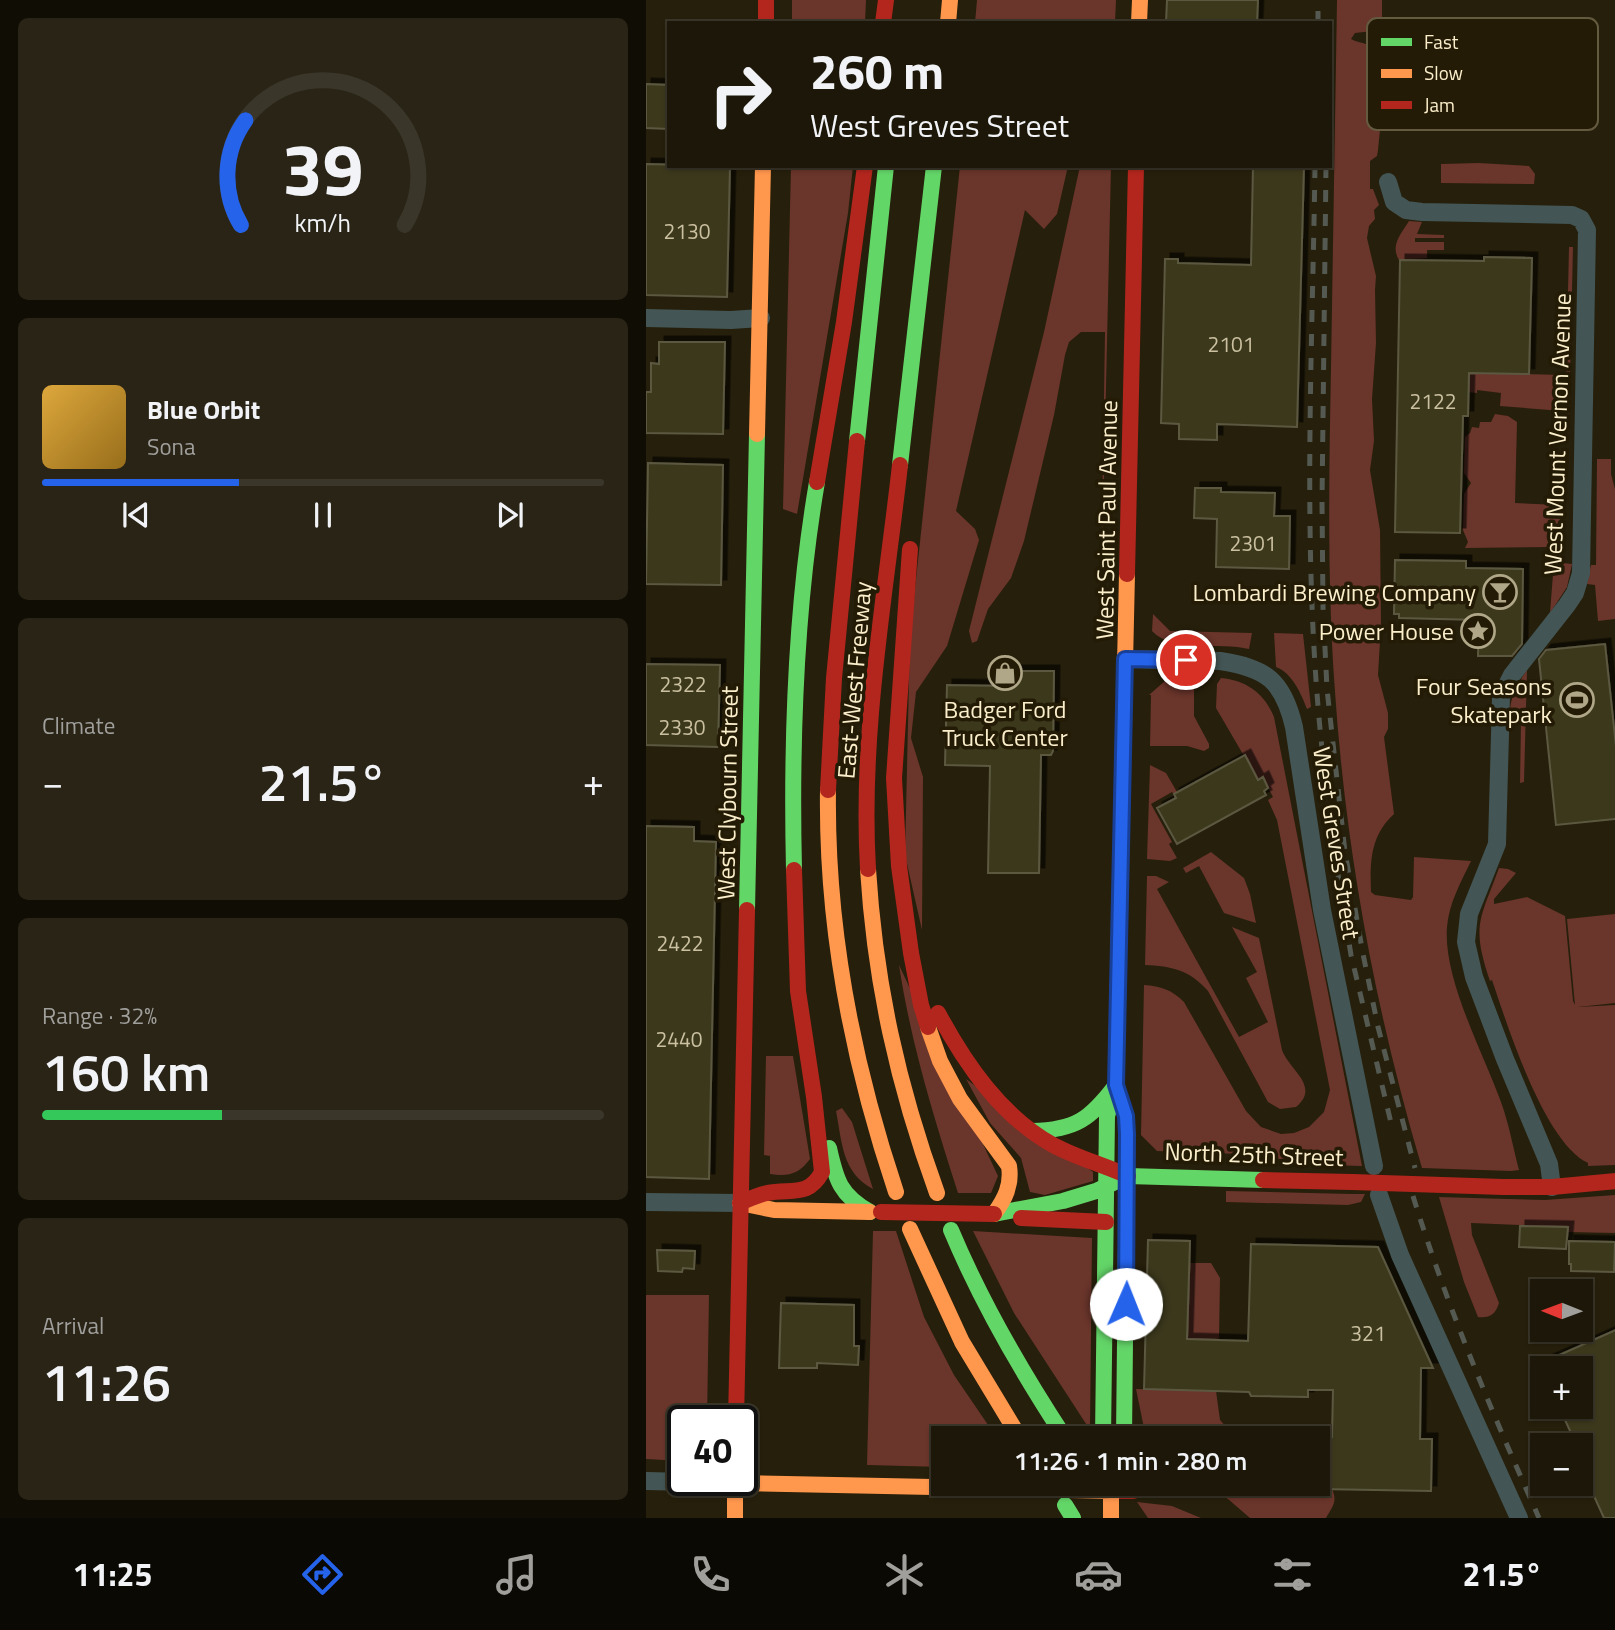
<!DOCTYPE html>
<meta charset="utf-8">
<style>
:root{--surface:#1c1708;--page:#292416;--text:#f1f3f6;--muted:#a09f9c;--line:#3a3629;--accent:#2563eb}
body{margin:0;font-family:"Titillium Web",sans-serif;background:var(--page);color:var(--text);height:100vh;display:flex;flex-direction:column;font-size:26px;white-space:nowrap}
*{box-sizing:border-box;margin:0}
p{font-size:23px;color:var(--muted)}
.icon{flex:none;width:38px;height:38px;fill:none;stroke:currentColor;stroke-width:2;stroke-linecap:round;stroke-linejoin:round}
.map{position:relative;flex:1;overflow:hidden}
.side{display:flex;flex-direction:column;gap:18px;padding:18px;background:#0f0d04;width:646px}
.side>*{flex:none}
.banner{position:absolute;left:21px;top:21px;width:665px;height:147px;border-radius:0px;box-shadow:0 2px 5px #0004,0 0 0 2px var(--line);background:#1c1708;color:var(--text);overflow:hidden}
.needle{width:46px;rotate:271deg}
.controls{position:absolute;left:884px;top:1279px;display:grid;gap:14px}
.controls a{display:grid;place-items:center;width:63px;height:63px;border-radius:0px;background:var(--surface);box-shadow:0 2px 5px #0004,0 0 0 2px var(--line);font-size:35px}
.speed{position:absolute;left:21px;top:1405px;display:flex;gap:14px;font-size:35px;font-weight:700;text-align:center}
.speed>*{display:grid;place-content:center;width:91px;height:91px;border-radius:50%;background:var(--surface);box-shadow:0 2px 5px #0004,0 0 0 2px var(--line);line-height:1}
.speed .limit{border:4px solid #111;border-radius:10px;background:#fff;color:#111}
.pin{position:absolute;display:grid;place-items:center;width:60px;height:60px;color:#fff;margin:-30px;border:4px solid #fff;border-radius:50%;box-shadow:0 2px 7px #0007}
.me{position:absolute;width:77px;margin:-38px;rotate:1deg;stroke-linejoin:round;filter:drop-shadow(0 0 5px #0008)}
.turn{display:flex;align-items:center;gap:24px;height:147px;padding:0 28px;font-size:32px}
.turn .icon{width:91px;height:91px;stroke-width:2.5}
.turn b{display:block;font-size:49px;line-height:60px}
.big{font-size:52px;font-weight:600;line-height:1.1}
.side .card{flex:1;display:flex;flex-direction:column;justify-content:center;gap:10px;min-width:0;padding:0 24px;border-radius:10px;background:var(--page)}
.side .dial{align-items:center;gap:0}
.dial svg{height:182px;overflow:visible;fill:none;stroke:var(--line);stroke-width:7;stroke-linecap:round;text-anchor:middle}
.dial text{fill:var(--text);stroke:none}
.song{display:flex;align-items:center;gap:21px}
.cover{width:84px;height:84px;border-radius:10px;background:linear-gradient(135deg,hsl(40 70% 55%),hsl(40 70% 35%))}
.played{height:7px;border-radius:4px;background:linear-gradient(90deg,var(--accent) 35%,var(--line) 35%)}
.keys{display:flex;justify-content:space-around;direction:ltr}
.heat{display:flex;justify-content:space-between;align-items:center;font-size:38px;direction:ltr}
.charge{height:10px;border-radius:5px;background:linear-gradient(90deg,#34c759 32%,var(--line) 0)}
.trip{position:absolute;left:285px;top:1426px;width:399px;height:70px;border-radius:0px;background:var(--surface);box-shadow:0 2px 5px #0004,0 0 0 2px var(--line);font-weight:600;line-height:70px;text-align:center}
.tabs{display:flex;height:112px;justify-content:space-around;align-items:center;background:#0b0903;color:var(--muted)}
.tabs .icon{width:49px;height:49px}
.tabs .active{color:var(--accent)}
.tabs b{font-size:32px;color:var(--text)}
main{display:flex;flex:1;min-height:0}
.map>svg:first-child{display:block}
.green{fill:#6a352b}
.building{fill:#3b381d;stroke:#5b5841;stroke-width:2;filter:url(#shadow)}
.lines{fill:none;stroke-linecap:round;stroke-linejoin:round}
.street{stroke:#435554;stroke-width:18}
.fast{stroke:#63d668;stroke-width:16}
.slow{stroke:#ff974d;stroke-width:16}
.jam{stroke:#b3261e;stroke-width:16}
.rail{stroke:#545a52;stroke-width:5;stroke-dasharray:12 12;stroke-linecap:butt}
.slow-bridge{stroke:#ff974d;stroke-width:16}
.jam-bridge{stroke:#b3261e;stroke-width:16}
.route-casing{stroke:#184099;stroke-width:18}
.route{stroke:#2563eb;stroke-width:12}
.labels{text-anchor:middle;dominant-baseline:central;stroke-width:7;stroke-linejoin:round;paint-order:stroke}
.number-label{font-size:21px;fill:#cbc0a0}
.street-label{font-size:24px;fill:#fbeecb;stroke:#231b05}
.poi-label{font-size:24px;fill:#fbeecb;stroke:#231b05;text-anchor:end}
.key{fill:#231b05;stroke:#645a40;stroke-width:2}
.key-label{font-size:19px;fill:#fbeecb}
</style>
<main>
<section class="side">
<div class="card dial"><svg viewBox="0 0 100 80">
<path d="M14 69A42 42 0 1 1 86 69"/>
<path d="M14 69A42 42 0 0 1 16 23" stroke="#2563eb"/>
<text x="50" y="56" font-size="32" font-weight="700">39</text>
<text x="50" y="72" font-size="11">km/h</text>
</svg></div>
<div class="card">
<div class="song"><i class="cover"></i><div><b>Blue Orbit</b><p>Sona</p></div></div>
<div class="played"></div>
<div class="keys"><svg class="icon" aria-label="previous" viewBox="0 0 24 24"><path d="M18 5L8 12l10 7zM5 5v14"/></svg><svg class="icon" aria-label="pause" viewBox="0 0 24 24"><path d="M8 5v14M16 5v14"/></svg><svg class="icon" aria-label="next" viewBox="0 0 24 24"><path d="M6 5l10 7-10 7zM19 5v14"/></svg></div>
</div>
<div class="card"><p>Climate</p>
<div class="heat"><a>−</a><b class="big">21.5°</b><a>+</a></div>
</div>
<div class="card"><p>Range · 32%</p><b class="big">160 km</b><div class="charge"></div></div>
<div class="card"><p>Arrival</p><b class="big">11:26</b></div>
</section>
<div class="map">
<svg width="970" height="1518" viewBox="0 0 970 1518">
<defs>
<filter id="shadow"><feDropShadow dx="5.5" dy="-5.5" stdDeviation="0" flood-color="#0009"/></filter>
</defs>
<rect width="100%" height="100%" fill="#261f0b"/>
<path class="green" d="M 146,0 L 220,0 L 219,23 L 146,23 Z
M 331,0 L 470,0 L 469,23 L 329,23 Z
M 691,0 L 736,0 L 736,30 L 709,33 L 705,39 C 716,45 729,42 734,56 L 737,55 L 740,69 L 732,150 L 731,156 L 724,161 L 724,189 L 727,189 L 733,205 L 728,210 L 729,219 L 723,226 L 721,238 L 730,276 L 729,290 L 730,343 L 726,399 L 728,441 L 724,470 L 734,530 L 735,624 L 732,675 L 742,713 L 742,729 L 738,737 L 748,814 C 724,836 724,862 725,892 L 729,895 L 765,900 L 767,897 L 768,857 L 825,861 C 815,882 803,903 801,927 C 797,979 837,1052 855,1102 C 863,1124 867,1147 873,1170 L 865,1171 L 776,1168 C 730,1013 700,853 689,692 C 681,583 683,475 685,367 C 687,244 689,122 691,0 Z
M 833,163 L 883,166 L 889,174 L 888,184 L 795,183 L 795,164 Z
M 145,166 L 207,166 L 202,213 L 151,514 L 137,509 Z
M 314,166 L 422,166 L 411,214 L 398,229 L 379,210 L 310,511 L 329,529 L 333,540 L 301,646 L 270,692 L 265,738 L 277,777 L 276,930 L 259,855 L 264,636 Z
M 434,166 L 465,166 L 454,652 L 459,332 L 435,332 L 423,342 L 419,355 L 408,415 L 378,541 L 365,578 L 342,609 L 331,641 L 326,643 L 323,631 L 398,332 Z
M 763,221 L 776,222 L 771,234 L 798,235 L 798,238 L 769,238 L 769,242 L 798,242 L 798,250 L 781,250 L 781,258 L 753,260 C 744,245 755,234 763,221 Z
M 923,247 L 927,247 L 923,420 L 919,420 Z
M 820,348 L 836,373 L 917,375 L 916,411 L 854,406 L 855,393 L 831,390 L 831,393 L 822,392 Z
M 849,414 L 862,416 L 871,422 L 869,503 L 914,505 L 913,562 L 907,569 L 908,547 L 819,548 L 822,542 L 817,530 L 818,494 L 825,483 L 818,473 L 819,437 L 824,433 L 826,427 L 833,428 L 834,422 L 845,422 Z
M 951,459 L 965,459 L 965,474 L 970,493 L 969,619 L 952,621 L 949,585 L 941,584 L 945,565 L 950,565 Z
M 917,563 L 926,564 L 921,587 L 904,613 L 907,574 Z
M 507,614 L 524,631 L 606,633 L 603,649 C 574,642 526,653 506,631 Z
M 628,633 L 657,634 L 665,707 L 661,709 C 655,693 646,673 630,667 Z
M 881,670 L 878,782 L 874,783 L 875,721 L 864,712 C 864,697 872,683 881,670 Z
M 543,677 L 548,683 L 548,716 L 563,744 L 563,748 L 558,751 L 541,746 L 504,746 L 505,695 L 503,695 L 520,680 Z
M 575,678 C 600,680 619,694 628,717 L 716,1166 L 681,1165 L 595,1154 L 511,1151 L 495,1135 L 498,985 C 515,986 526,990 538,1002 L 600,1111 L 615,1127 L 635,1134 L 648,1133 L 663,1127 L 678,1112 L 684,1090 L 631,820 L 622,800 L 627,797 L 617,778 L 612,780 L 570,708 L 571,684 Z
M 504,765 L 520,773 L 531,792 L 528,794 L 526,792 L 505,804 L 526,842 L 523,844 L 531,858 L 524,861 L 501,859 Z
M 565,852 L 598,878 L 604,894 L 610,923 L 578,913 L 553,866 L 540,873 L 537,868 Z
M 853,868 L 862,869 L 870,873 L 848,899 L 848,904 L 881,897 L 919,916 L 927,1001 L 929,1005 L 921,919 L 969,914 L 969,1003 L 932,1007 L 969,1005 L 969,1165 L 942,1166 L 942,1163 C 898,1142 862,1027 846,980 L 844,981 C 825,925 834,920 853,868 Z
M 501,876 L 510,876 L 523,882 L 511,889 L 593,1037 L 622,1022 L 600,978 L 611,972 L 586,927 L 613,938 L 636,1050 C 643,1070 675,1086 650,1107 L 634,1109 L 622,1102 L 562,991 C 544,970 525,966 499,965 Z
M 253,965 L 352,1176 L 345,1193 L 312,1193 C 288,1118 265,1044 253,965 Z
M 120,1056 L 147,1056 L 164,1159 C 153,1174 142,1177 124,1174 L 124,1156 L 118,1155 Z
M 320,1079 L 447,1172 L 447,1181 L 399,1195 L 384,1192 L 375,1158 L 344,1123 Z
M 196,1108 L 206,1122 L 227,1189 C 196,1173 196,1142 190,1111 Z
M 580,1191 L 705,1194 L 719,1194 L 715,1202 L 702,1205 L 580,1202 Z
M 969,1195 L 969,1233 L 921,1232 L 921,1227 L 825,1223 L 826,1235 L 853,1303 C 849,1315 844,1318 832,1317 L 818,1282 L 793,1197 L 899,1200 Z
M 227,1231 L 250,1231 L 278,1317 L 308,1375 L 351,1438 L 298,1438 L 297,1467 L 221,1465 Z
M 327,1231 L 446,1238 L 444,1430 L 368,1313 Z
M 544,1263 L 565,1263 L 574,1278 L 573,1340 L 541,1339 Z
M 0,1295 L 63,1295 L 61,1421 L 37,1421 L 37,1461 L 0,1459 Z
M 490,1389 L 570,1391 L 574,1420 L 590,1438 L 504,1438 L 498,1428 Z
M 556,1484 L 643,1484 L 644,1488 L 686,1489 C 692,1502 686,1507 680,1518 L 604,1518 L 582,1499 Z
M 491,1502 L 526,1506 L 555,1518 L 502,1518 Z"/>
<path class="building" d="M 521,0 L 612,0 L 611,23 L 520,23 Z
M 0,84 L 23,85 L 23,129 L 0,128 Z
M 0,164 L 84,166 L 81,297 L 0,295 Z
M 607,166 L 658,166 L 651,427 L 571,424 L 571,440 L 533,439 L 533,424 L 515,423 L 519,259 L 532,259 L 532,263 L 605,265 Z
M 838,257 L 886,258 L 883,374 L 823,373 L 822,416 L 817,416 L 814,533 L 749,532 L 754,260 L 838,261 Z
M 13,342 L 79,342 L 77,434 L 0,433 L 0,392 L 5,392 L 5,363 L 13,364 Z
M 2,463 L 77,465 L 75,585 L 0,584 Z
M 549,488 L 575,488 L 575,492 L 629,493 L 628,516 L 644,516 L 643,569 L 570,567 L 571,519 L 548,518 Z
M 749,560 L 820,561 L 820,568 L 877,569 L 876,644 L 866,656 L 832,656 L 833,620 L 753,618 L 753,614 L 748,614 Z
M 959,644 L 970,746 L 970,819 L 910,825 L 893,659 L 900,650 Z
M 0,664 L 74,665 L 72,747 L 0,745 Z
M 363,671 L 408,671 L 407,751 L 405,755 L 395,755 L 393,873 L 342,873 L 344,766 L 299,765 L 301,685 L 362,686 Z
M 599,755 L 612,780 L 617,777 L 622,788 L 618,791 L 620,795 L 531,844 L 511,808 L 530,798 L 528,794 Z
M 0,826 L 48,827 L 48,841 L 70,842 L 63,1179 L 0,1177 Z
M 874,1226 L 922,1227 L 920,1249 L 873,1247 Z
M 502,1240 L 544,1241 L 541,1339 L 602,1341 L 605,1244 L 732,1247 L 787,1368 L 775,1368 L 774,1439 L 786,1439 L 785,1491 L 673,1489 L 674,1437 L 686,1437 L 687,1390 L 662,1390 L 662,1397 L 605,1396 L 603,1392 L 498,1389 Z
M 923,1241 L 969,1242 L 968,1272 L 925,1271 L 925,1264 L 923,1264 Z
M 11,1250 L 49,1251 L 48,1269 L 37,1268 L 36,1272 L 12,1271 Z
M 135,1303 L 208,1305 L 208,1346 L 213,1346 L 212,1365 L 171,1363 L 171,1368 L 133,1368 Z
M 970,1330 L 970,1518 L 958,1518 L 937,1472 L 942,1469 L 934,1453 L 934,1446 L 931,1446 L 913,1407 L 934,1407 L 934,1368 L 884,1368 Z"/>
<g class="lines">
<path class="street" d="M 742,182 L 748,202 L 760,210 L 776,212 L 926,215 L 935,219 L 941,230 L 935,573 L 929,593 L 921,605 L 866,675 L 855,697 L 851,844 L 823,914 L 820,942 L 828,977 L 859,1059 L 903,1164 L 906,1187
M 0,318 L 85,320 L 115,318
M 479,659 L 574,661 C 620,668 637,680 648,727 L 676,910 L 728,1166
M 733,1195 L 754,1255 L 873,1518
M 0,1202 L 94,1203
M 0,1481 L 89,1483"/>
<path class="fast" d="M 211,441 L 240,166
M 254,465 L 288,166
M 148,870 C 145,741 149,610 171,482
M 101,910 L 111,434
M 470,1085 L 480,1116 L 481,1151 L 478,1438
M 386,1131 C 430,1130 444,1119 470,1085
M 183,1148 C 190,1180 194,1195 224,1212
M 348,1214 L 417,1201 L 450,1191 L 482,1176 L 617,1180
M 305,1230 C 336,1304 375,1371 419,1438
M 457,1438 L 461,1116 L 470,1085 L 471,1023
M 419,1505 L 427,1518"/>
<path class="slow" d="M 302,23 L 304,0
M 493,23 L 494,0
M 111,434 L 117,166
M 182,790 C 180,929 206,1061 250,1192
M 222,869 C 229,983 252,1086 291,1193
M 471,1023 L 481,574
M 282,1027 L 294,1061 L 314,1099 L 363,1166 C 366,1185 359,1199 348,1214
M 94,1203 L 128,1210 L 224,1212
M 264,1229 L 316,1342 L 374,1438
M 89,1480 L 89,1518
M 89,1483 L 382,1489"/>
<path class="jam" d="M 120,0 L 120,23
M 237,23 L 240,0
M 171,482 L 198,322 L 219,166
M 264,549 L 248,778 L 253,866 L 265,953 L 275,1005 L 282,1027
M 481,574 L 490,166
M 182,790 L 188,678 L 211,441
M 222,869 C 214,733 239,599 254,465
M 292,1013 C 320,1065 355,1116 407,1145 C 431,1158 458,1165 482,1176
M 617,1180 L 706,1182
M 857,1187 L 906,1187 L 970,1181
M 94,1203 C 103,1199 112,1195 121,1193 C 145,1188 162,1198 176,1172 L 168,1097 L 152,991 L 148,870
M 375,1218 L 460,1222
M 90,1421 L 101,910
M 465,1491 L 487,1491"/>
<path class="rail" d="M 672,23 L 672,0
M 669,166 C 666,374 654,584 681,791
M 680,166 L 676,502 L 677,607 L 681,689 L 699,852 L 717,954 L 732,1027 L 769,1168
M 688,850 L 705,955 L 746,1127
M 767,1196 C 801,1307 846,1412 893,1518"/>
<path class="slow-bridge" d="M 382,1489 L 465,1491 L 465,1518"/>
<path class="jam-bridge" d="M 706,1182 L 857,1187
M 235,1212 L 348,1214"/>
</g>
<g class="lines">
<g class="route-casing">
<path id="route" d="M 480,1304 L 481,1134 L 480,1116 L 470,1085 L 479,659 L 540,660"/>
</g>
<use href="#route" class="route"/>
</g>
<defs>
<g id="bar-ring" transform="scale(1.75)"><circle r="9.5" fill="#231b05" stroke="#b0a688" stroke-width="1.5"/><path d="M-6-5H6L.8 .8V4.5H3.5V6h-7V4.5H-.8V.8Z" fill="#b0a688"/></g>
<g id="sight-ring" transform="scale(1.75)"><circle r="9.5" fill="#231b05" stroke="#b0a688" stroke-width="1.5"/><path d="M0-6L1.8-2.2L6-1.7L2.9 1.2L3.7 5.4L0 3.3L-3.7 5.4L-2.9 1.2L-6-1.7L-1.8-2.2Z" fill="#b0a688"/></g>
<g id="shop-ring" transform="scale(1.75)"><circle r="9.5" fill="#231b05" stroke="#b0a688" stroke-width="1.5"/><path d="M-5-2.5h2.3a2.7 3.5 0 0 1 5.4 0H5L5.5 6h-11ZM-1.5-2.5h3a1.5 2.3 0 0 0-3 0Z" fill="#b0a688"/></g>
<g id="stadium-ring" transform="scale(1.75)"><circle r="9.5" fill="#231b05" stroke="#b0a688" stroke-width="1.5"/><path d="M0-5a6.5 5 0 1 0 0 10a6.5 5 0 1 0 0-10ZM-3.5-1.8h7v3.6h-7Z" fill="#b0a688"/></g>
</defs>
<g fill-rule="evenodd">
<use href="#bar-ring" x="854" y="592"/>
<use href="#sight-ring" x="832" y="631"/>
<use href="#shop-ring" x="359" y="673"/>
<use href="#stadium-ring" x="931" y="700"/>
</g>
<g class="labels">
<g class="number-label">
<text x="41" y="231">2130</text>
<text x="585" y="344">2101</text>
<text x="787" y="401">2122</text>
<text x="607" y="543">2301</text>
<text x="37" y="684">2322</text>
<text x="36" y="727">2330</text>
<text x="34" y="943">2422</text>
<text x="33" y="1039">2440</text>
<text x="722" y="1333">321</text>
</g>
<g class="street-label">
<text transform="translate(911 434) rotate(-88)">West Mount Vernon Avenue</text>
<text transform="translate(460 520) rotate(-89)">West Saint Paul Avenue</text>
<text transform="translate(208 680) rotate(-85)">East-West Freeway</text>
<text transform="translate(81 793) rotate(-89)">West Clybourn Street</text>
<text transform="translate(691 843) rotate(81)">West Greves Street</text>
<text transform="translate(608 1154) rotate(2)">North 25th Street</text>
</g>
<g class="poi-label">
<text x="830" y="592">Lombardi Brewing Company</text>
<text x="808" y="631">Power House</text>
<text x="906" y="686">Four Seasons<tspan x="906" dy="28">Skatepark</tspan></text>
<text x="359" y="709" text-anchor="middle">Badger Ford<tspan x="359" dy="28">Truck Center</tspan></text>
</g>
</g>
<rect x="721" y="18" width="231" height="112" rx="10" class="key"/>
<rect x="735" y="38" width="31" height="8" fill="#63d668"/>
<rect x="735" y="69" width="31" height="9" fill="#ff974d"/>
<rect x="735" y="101" width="31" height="8" fill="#b3261e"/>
<g class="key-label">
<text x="778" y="49">Fast</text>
<text x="778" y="80">Slow</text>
<text x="778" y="112">Jam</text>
</g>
</svg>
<div class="controls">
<a><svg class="needle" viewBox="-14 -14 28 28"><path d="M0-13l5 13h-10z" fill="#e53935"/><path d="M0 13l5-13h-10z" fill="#a09f9c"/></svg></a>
<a>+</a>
<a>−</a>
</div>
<div class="speed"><div class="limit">40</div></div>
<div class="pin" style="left:540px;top:660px;background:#d93025"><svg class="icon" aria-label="arrive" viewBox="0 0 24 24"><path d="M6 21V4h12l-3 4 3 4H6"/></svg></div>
<svg class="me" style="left:480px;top:1304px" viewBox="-20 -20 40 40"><circle r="19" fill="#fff"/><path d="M0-13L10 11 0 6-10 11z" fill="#2563eb"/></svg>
<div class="trip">11:26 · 1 min · 280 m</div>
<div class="banner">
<div class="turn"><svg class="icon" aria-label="right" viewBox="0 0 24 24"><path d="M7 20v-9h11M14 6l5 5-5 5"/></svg><div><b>260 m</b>West Greves Street</div></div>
</div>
</div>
</main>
<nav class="tabs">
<b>11:25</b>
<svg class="icon active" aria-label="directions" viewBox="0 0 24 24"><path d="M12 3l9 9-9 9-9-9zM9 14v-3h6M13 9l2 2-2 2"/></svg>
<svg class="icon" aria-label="music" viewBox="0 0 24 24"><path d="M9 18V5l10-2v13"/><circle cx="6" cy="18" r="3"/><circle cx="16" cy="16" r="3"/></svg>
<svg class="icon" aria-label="phone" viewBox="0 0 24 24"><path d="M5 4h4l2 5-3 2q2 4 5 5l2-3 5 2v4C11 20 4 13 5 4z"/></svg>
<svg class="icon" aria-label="climate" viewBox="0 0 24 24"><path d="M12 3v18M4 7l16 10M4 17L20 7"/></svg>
<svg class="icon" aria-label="car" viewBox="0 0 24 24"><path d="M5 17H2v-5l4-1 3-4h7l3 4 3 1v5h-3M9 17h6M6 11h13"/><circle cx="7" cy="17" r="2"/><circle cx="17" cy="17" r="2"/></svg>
<svg class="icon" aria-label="filters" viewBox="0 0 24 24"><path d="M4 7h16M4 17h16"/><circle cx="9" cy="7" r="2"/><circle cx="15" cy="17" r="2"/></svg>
<b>21.5°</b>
</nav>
